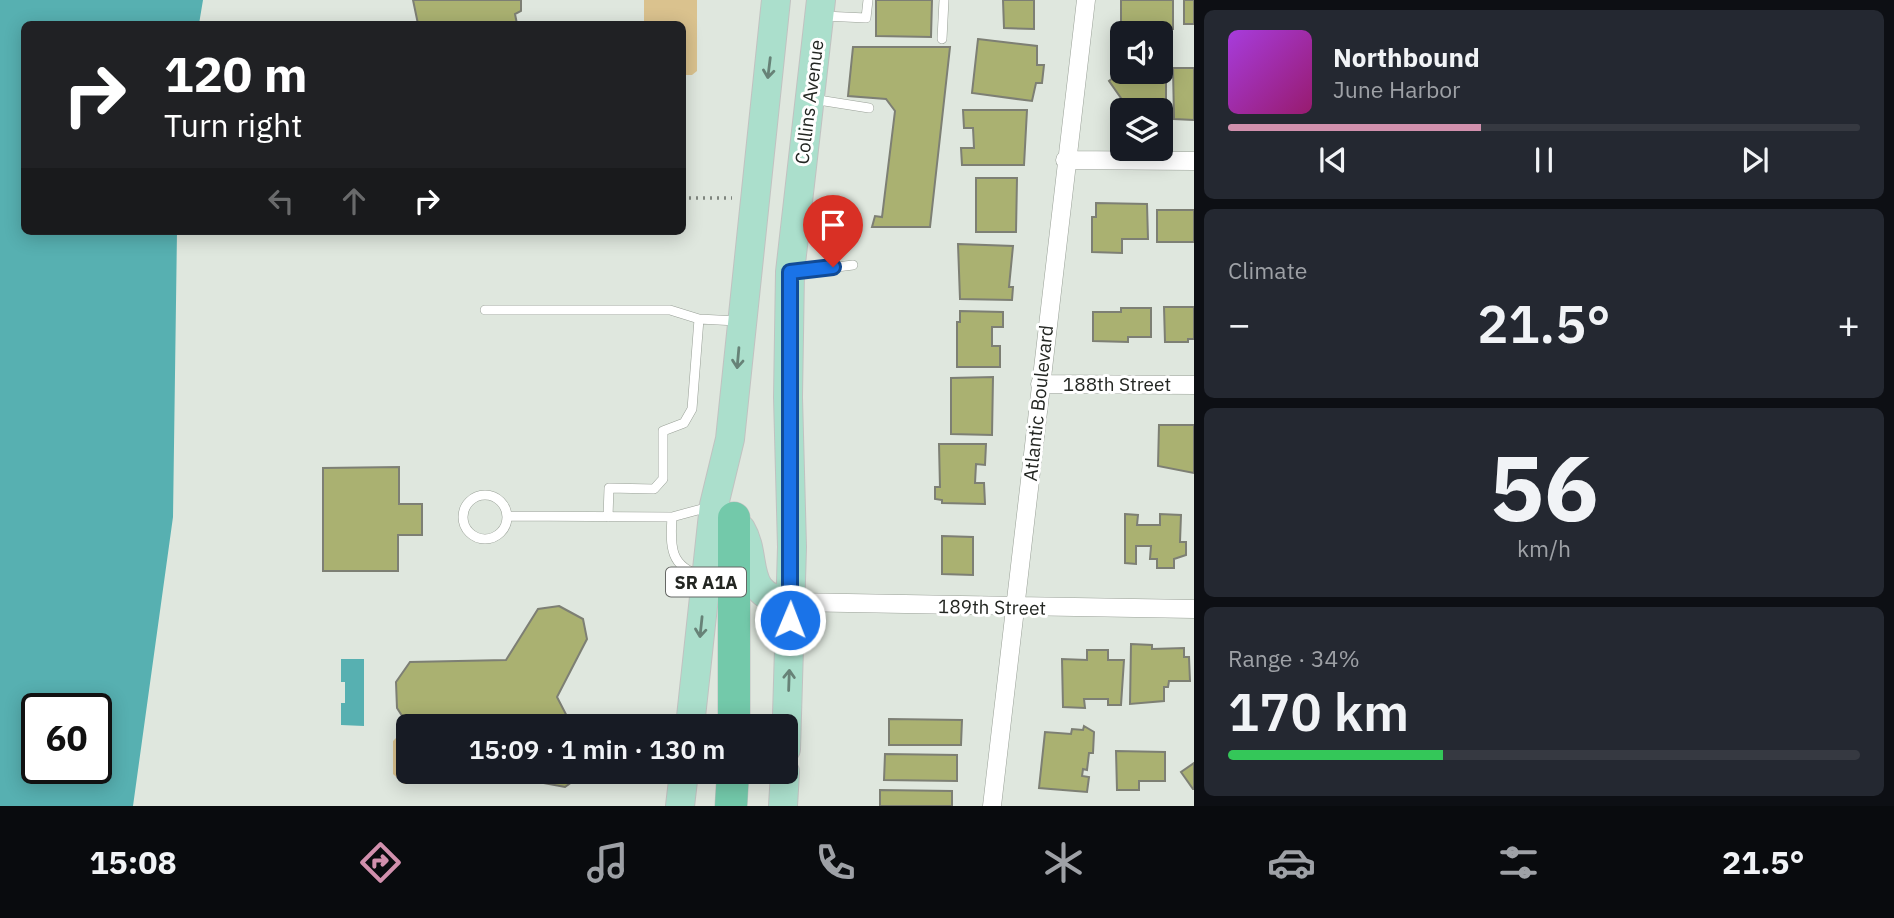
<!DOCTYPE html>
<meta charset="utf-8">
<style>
:root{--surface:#171b24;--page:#242831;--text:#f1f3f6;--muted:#9ea1a6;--line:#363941;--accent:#d190ad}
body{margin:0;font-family:"IBM Plex Sans",sans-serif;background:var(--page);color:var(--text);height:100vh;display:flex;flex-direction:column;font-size:26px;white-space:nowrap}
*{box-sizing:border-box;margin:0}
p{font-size:23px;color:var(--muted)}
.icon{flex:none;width:38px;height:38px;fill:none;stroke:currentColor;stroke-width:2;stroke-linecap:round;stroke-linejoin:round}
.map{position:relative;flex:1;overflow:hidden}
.details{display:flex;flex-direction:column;gap:10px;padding:10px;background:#0d0f14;width:700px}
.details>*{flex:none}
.hud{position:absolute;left:21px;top:21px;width:665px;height:214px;border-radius:10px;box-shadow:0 4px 18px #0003;background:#202124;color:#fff;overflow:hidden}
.controls{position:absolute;left:1110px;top:21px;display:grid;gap:14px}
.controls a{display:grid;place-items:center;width:63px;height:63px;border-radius:10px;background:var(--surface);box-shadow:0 4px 18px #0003;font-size:35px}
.speed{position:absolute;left:21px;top:693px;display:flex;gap:14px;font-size:35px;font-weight:700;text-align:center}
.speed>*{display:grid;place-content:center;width:91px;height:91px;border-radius:50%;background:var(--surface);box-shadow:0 4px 18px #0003;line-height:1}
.speed .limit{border:4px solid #111;border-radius:10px;background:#fff;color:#111}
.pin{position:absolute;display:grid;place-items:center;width:60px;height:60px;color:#fff;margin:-72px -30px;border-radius:50% 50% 50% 0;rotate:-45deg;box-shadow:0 0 7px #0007}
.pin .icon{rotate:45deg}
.me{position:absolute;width:77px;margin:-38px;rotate:1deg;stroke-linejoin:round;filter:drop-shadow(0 0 5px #0008)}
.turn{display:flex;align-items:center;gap:24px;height:147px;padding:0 28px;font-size:32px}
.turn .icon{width:91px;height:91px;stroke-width:2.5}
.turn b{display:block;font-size:49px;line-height:60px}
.lanes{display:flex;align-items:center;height:66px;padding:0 28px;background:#0003;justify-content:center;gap:35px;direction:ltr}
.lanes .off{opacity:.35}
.big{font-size:52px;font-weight:600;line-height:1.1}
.details .widget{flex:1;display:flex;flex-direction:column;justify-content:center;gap:10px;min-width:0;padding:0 24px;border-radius:10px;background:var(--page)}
.details .dial{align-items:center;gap:0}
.dial b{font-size:91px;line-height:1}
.song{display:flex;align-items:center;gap:21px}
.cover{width:84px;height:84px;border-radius:10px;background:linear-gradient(135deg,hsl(280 70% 55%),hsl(320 70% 35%))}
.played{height:7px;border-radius:4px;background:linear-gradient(90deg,var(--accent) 40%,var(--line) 40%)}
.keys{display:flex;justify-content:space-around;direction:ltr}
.heat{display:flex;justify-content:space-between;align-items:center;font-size:38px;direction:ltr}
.charge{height:10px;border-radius:5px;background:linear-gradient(90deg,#34c759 34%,var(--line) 0)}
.trip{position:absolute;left:396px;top:714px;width:402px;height:70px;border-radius:10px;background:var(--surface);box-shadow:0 4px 18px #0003;font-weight:600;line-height:70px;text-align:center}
.tab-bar{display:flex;height:112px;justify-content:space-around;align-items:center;background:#090b0e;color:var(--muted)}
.tab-bar .icon{width:49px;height:49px}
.tab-bar .on{color:var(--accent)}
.tab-bar b{font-size:32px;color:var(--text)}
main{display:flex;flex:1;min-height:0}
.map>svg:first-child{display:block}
.green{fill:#dac28e}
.water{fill:#57b0b1;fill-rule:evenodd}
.building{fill:#aab171;stroke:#7d7f74;stroke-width:2}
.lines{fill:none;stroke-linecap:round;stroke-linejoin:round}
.lane-casing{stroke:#99a097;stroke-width:10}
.street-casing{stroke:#99a097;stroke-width:19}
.primary-casing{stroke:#c1c2c1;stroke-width:30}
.highway-casing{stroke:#c1c2c1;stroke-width:33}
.path{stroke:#7f857e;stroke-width:3.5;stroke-dasharray:2 5;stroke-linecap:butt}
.lane{stroke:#fff;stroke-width:9}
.street{stroke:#fff;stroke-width:18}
.primary{stroke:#abdfcc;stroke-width:28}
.highway{stroke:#73c9aa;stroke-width:32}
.oneway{stroke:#678277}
.route-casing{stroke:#114b97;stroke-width:18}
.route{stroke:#1a73e8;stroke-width:12}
.labels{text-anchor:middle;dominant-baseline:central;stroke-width:6;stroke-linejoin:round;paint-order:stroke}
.shield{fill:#fff;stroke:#656764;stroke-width:2}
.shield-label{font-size:18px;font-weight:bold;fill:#232622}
.street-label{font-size:19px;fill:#232622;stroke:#fff}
</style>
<main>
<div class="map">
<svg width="1194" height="806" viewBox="0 0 1194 806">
<rect width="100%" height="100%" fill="#dfe7de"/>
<path class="green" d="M 644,0 L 697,0 L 697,71 L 692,75 L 683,75 L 682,24 L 644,24 Z
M 404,730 L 408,730 L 408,772 L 501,772 L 501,774 L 491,784 L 404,784 L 393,774 L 393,741 Z"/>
<path class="water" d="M 0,0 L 203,0 L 199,24 L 24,24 L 24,231 L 177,231 L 173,517 L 133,806 L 0,806 ZM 37,709 L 96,709 L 96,768 L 37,768 Z
M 341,659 L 364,659 L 364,726 L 341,725 L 341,703 L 345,703 L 345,682 L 341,682 Z"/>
<path class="building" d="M 413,0 L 521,0 L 521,11 L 515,14 L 517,24 L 418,24 Z
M 876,0 L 932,0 L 931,37 L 876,36 Z
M 1003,0 L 1034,0 L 1034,29 L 1004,28 Z
M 1121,0 L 1173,0 L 1173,29 L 1144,29 L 1144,22 L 1121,22 Z
M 1184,0 L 1194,0 L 1194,24 L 1184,24 Z
M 978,39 L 1037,46 L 1037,65 L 1044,65 L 1042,83 L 1036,83 L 1032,101 L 972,93 Z
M 853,47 L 950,47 L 930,227 L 872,227 L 875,216 L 882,217 L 895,111 L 886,99 L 848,96 Z
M 1173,68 L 1194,68 L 1194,120 L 1174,119 Z
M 1122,71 L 1158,72 L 1166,82 L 1166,119 L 1160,119 L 1160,110 L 1125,110 L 1120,103 L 1123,101 L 1109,81 Z
M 963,110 L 1027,110 L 1024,165 L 962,165 L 961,148 L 974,148 L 973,128 L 964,128 Z
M 976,178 L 1017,178 L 1016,232 L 976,232 Z
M 1096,203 L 1147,204 L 1148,239 L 1122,239 L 1122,253 L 1092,252 L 1092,217 L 1096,217 Z
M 1157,210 L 1194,210 L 1194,242 L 1157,242 Z
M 958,244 L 1013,246 L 1009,287 L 1013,287 L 1012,300 L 960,299 Z
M 1164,307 L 1194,307 L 1194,339 L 1188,339 L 1188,342 L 1165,342 Z
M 1121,308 L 1151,308 L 1151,337 L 1128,337 L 1128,342 L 1093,341 L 1093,312 L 1121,312 Z
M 960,311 L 1003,312 L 1003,327 L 992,327 L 992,346 L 1000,346 L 1000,367 L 957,367 L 957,322 L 960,322 Z
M 993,377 L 992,435 L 951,434 L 951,378 Z
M 1159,425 L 1194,425 L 1194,473 L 1158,466 Z
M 939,444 L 986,444 L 985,465 L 976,464 L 975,483 L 984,483 L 985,504 L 942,503 L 942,500 L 935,499 L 935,487 L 940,487 Z
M 399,467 L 399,504 L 422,504 L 422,535 L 398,535 L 398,571 L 323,571 L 323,468 Z
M 1125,514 L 1138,515 L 1137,525 L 1160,525 L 1160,514 L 1181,515 L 1180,542 L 1186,542 L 1186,555 L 1174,559 L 1174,568 L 1157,568 L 1157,559 L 1150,559 L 1151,546 L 1136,546 L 1136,564 L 1125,563 Z
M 942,536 L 973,537 L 973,575 L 942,574 Z
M 559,606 L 583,619 L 587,639 L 557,697 L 572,726 L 475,726 L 406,722 L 397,708 L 396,682 L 410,662 L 506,660 L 538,609 Z
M 1131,644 L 1152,645 L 1152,649 L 1184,648 L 1184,657 L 1189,657 L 1190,681 L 1169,681 L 1168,687 L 1164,687 L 1164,701 L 1130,704 Z
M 1087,650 L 1108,650 L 1108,660 L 1124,660 L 1121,705 L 1108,705 L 1108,699 L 1084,699 L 1085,708 L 1063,707 L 1062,659 L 1087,660 Z
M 889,719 L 962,720 L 961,745 L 889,745 Z
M 1084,726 L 1094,732 L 1093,753 L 1089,753 L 1087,770 L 1083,769 L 1082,776 L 1089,777 L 1087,792 L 1039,788 L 1045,732 L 1071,734 L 1072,729 L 1083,730 Z
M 1116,751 L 1165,752 L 1165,781 L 1139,781 L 1139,790 L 1117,790 Z
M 885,754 L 957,755 L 957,781 L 884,780 Z
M 1194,763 L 1194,789 L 1193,789 L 1181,772 Z
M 536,772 L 586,772 L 565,787 L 544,783 Z
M 880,790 L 952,791 L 952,806 L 880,806 Z"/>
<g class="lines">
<g class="lane-casing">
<path id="lane" d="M 824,16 L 866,18 L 868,0
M 942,39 L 944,0
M 812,99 L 869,108
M 795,272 L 853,265
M 485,310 L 670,310 L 699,319
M463 517a22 22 0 1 1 44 0a22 22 0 1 1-44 0Z
M 507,516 L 672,517 L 709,507
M 608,517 L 609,488 L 654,489 L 663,479 L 663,431 L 684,423 L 692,409 L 699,319 L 737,321
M 672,517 C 670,547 670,567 702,576"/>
</g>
<g class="street-casing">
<path id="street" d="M 1065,160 L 1194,161
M 1040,384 L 1194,385
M 791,602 L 1194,609
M 992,806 L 1086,0"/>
</g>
<g class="primary-casing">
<path id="primary" d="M 741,529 C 759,559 739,597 791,602
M 690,726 L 714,505 L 730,439 L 776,0
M 786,749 L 792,547 L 788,397 L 790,272 L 821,0
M 680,806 L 684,772
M 783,806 L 785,772"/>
</g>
<g class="highway-casing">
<path id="highway" d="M 734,726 L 734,518
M 731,806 L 733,772"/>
</g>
<path class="path" d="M 682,198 L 732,198"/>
<use href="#lane" class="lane"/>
<use href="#street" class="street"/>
<use href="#primary" class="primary"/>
<use href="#highway" class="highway"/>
</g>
<defs><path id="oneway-shaft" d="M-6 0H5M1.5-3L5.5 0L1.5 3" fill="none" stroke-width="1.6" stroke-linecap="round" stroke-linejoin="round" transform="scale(1.75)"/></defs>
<g class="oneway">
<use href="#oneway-shaft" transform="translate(769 68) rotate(97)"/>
<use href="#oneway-shaft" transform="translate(738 358) rotate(95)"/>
<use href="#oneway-shaft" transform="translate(701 627) rotate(96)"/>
<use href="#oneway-shaft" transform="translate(789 680) rotate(-88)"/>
</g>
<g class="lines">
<g class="route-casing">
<path id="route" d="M 790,620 L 790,272 L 833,267"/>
</g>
<use href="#route" class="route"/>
</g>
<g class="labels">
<rect class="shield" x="666" y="567.5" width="80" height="29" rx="5"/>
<g class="shield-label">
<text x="706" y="582">SR A1A</text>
</g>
<g class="street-label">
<text transform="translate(809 102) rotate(-83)">Collins Avenue</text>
<text x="1117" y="384">188th Street</text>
<text transform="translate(1038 403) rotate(-84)">Atlantic Boulevard</text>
<text transform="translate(992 607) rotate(1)">189th Street</text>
</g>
</g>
</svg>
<div class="controls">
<a><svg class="icon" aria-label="sound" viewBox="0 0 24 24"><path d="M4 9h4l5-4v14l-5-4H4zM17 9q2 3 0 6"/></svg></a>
<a><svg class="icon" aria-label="layers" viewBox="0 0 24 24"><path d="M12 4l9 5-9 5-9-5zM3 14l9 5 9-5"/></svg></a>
</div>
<div class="speed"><div class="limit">60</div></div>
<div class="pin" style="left:833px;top:267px;background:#d93025"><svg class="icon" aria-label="arrive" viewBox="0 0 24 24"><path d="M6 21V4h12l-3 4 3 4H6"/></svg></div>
<svg class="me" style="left:790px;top:620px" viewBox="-20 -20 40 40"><circle r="17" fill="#1a73e8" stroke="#fff" stroke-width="3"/><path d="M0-11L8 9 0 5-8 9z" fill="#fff"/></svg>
<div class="trip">15:09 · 1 min · 130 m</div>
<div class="hud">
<div class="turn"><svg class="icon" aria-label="right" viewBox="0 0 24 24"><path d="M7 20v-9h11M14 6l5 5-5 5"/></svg><div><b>120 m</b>Turn right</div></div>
<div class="lanes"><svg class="icon off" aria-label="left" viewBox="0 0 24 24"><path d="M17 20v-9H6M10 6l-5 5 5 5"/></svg><svg class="icon off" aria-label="ahead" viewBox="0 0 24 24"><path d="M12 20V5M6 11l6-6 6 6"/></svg><svg class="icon" aria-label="right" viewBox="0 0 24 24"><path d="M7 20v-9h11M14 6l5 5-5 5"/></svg></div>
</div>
</div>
<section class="details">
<div class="widget">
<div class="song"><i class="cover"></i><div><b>Northbound</b><p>June Harbor</p></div></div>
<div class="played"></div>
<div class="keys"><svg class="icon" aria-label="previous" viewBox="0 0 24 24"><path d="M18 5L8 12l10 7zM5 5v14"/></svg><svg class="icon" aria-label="pause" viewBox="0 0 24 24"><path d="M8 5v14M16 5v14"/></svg><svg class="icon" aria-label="next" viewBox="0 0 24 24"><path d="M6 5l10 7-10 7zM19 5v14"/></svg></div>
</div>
<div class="widget"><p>Climate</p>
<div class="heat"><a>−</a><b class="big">21.5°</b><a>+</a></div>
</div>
<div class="widget dial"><b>56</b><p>km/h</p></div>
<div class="widget"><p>Range · 34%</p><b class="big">170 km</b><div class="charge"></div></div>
</section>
</main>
<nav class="tab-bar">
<b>15:08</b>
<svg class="icon on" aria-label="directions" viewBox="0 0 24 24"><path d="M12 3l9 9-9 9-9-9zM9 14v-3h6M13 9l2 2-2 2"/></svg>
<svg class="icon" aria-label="music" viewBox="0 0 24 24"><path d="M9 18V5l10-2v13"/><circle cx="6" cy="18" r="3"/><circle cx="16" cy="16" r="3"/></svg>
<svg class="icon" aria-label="phone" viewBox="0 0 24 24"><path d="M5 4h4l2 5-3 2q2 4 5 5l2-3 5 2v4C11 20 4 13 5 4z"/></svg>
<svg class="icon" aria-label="climate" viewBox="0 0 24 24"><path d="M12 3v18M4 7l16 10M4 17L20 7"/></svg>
<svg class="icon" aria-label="car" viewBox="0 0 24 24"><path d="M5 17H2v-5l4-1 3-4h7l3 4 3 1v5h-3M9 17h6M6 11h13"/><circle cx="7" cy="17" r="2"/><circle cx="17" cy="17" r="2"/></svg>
<svg class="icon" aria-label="filters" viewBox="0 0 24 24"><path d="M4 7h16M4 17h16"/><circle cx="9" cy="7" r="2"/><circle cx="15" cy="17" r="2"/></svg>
<b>21.5°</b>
</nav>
